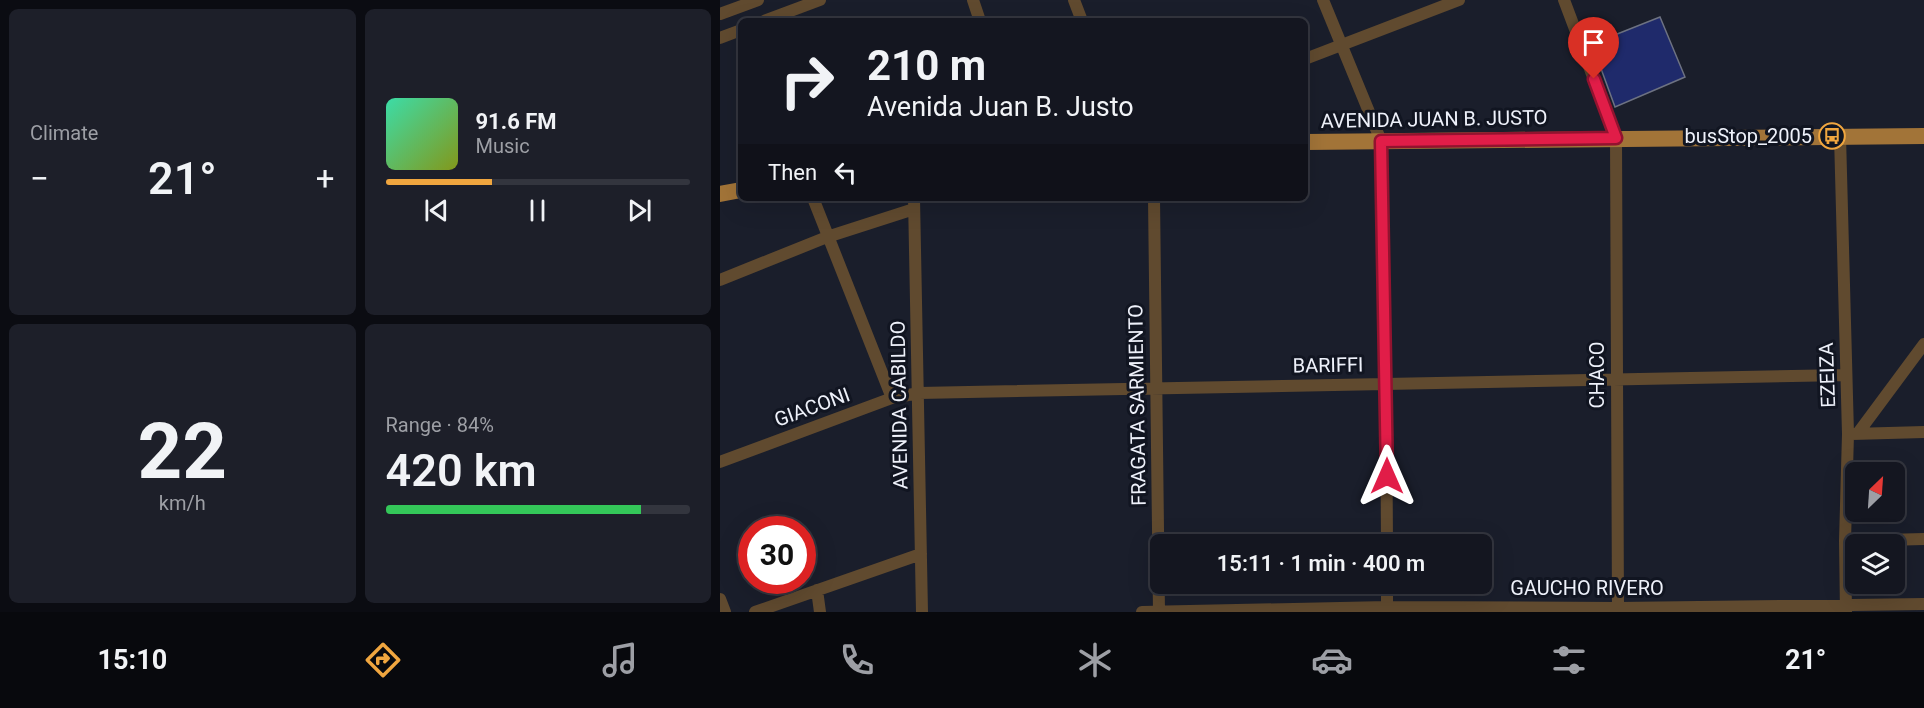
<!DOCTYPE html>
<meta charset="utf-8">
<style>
:root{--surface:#141620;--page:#1d1f29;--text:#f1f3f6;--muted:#9d9fa5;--line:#33353e;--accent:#f0a63f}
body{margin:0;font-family:Roboto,sans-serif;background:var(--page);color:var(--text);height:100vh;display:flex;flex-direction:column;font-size:22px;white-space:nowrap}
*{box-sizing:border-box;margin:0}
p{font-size:20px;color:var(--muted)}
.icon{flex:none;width:33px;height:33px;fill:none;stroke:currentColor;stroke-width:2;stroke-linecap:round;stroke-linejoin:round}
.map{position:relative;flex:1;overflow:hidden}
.side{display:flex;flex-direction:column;gap:9px;padding:9px;background:#0b0c12;width:720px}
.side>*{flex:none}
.top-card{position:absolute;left:18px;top:18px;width:570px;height:183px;border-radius:9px;box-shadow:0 6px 24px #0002,0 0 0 2px var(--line);background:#141620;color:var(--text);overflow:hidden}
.needle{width:39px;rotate:25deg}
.fabs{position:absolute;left:1125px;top:462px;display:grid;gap:12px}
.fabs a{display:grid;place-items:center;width:60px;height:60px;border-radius:9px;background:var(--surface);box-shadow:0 6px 24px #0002,0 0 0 2px var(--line);font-size:30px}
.speed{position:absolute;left:18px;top:516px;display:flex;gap:12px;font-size:30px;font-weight:700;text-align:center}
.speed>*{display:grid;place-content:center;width:78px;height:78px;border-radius:50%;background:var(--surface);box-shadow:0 6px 24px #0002,0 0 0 2px var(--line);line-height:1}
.speed .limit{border:9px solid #d22;background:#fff;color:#111}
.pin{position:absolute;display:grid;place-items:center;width:51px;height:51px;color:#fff;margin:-62px -26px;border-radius:50% 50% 50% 0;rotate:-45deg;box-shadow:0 0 6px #0007}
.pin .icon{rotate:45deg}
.me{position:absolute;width:66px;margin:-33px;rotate:0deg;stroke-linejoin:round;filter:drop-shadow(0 0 4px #0008)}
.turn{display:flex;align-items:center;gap:21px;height:126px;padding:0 30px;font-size:27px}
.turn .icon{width:78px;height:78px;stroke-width:2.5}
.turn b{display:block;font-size:42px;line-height:51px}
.then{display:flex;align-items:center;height:57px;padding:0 30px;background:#0003;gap:12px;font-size:22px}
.big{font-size:45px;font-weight:600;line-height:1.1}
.side .tile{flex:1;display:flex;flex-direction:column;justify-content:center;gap:9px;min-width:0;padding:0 21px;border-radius:9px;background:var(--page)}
.side .dial{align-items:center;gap:0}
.dial b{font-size:78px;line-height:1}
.song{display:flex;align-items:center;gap:18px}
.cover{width:72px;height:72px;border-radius:9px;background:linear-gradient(135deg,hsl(160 70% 55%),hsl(70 70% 35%))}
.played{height:6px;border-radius:3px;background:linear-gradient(90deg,var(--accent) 35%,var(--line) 35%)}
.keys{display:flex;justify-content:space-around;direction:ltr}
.heat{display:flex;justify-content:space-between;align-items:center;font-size:33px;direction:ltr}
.charge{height:9px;border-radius:4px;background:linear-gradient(90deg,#34c759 84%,var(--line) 0)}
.side .tiles{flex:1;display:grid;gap:9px;grid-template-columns:repeat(2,1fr)}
.trip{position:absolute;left:430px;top:534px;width:342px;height:60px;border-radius:9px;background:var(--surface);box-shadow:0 6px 24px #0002,0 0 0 2px var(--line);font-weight:600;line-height:60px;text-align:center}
.tab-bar{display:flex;height:96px;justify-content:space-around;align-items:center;background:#08090d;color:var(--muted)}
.tab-bar .icon{width:42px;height:42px}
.tab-bar .active{color:var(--accent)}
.tab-bar b{font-size:27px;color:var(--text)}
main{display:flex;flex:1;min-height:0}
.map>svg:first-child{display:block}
.building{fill:#1f2a6b;stroke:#6d7282;stroke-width:1.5}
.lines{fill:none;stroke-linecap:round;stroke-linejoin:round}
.minor{stroke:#604a2f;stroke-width:12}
.major{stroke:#a27438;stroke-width:16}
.route-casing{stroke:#92132f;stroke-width:15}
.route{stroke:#e11d48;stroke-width:10}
.labels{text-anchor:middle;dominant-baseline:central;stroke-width:6;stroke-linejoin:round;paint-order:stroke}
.street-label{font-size:20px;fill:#eef1fa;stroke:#111521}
.poi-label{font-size:20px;fill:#eef1fa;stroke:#111521;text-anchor:end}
</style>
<main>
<section class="side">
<div class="tiles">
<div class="tile"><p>Climate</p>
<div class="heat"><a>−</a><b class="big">21°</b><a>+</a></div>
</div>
<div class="tile">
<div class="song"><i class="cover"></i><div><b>91.6 FM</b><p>Music</p></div></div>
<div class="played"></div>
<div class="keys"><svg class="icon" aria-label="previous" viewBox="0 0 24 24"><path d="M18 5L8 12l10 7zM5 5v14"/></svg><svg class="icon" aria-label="pause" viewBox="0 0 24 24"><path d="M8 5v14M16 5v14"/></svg><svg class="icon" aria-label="next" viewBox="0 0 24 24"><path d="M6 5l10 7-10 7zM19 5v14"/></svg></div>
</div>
<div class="tile dial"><b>22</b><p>km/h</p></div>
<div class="tile"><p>Range · 84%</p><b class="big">420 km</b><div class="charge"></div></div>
</div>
</section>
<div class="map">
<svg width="1204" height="612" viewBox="0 0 1204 612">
<rect width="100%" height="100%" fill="#1a1e2b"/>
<path class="building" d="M 940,17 L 965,77 L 895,107 L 872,44 Z"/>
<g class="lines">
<path class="minor" d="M 253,0 L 260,21
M 354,0 L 362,21
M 603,0 L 661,141 L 666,384 L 667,544
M 844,0 L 896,138 L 898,612
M 0,14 L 38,0
M 44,21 L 100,0
M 0,38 L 21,30
M 585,59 L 739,0
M 1120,136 L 1128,434 L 1125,541 L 1126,612
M 93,198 L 172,398
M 194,198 L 202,612
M 434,198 L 439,612
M 0,280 L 107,237 L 194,209
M 1138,433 L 1204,344
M 1132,434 L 1204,432
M 0,462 L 172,398 L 199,393 L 1126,375
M 1125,541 L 1204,539
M 667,584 L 667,612
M 97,590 L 100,612
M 0,599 L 5,612
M 35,612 L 201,554
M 422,612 L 667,607 L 898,608 L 1204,604"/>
<path class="major" d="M 585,142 L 1204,136
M 0,194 L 21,190"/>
</g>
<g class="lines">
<g class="route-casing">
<path id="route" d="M 667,476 L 661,141 L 896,138 L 874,79"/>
</g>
<use href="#route" class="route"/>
</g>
<defs>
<g id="bus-ring" transform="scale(1.35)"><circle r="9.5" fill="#111521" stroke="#f0a63f" stroke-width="1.5"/><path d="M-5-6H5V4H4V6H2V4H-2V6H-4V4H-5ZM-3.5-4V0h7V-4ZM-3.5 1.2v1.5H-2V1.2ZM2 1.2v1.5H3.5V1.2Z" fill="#f0a63f"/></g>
</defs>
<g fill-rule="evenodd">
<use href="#bus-ring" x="1112" y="136"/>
</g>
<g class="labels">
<g class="street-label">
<text transform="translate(714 119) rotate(-1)">AVENIDA JUAN B. JUSTO</text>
<text transform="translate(608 365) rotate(-1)">BARIFFI</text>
<text transform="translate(877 375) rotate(-90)">CHACO</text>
<text transform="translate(1107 375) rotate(-92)">EZEIZA</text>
<text transform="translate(179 405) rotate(-91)">AVENIDA CABILDO</text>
<text transform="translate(417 405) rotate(-91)">FRAGATA SARMIENTO</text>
<text transform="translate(92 407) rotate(-20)">GIACONI</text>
<text x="867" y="588">GAUCHO RIVERO</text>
</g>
<g class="poi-label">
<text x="1092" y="136">busStop_2005</text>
</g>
</g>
</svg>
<div class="fabs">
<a><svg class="needle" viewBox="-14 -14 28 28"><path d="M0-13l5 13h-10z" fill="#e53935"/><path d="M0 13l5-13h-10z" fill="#9d9fa5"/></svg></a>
<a><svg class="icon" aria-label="layers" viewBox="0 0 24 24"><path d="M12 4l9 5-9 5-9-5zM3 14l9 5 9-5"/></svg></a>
</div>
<div class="speed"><div class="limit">30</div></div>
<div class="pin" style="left:874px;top:79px;background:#d93025"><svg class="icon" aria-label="arrive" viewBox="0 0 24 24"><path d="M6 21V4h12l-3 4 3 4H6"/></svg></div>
<svg class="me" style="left:667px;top:476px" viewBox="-20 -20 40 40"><path d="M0-17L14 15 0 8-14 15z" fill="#e11d48" stroke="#fff" stroke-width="4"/></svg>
<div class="trip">15:11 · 1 min · 400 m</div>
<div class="top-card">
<div class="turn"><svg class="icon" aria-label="right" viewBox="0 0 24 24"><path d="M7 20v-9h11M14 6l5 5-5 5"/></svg><div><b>210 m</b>Avenida Juan B. Justo</div></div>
<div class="then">Then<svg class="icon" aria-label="left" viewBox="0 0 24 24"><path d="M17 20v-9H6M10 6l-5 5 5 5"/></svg></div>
</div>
</div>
</main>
<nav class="tab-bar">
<b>15:10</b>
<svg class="icon active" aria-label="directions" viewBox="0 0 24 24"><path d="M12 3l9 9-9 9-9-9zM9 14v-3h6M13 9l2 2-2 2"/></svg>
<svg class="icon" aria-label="music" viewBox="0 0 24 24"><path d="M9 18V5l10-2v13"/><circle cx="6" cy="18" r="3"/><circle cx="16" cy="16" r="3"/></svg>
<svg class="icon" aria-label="phone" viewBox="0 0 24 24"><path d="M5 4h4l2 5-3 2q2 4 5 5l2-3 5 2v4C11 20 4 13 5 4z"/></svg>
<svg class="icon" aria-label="climate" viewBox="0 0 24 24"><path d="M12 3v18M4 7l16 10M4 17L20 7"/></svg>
<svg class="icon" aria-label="car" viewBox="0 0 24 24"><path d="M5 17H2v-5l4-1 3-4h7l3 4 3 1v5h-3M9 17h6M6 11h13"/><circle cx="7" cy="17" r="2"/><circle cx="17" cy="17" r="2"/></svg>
<svg class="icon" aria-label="filters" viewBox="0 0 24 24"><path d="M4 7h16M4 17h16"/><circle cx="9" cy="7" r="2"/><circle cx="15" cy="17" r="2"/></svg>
<b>21°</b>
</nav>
